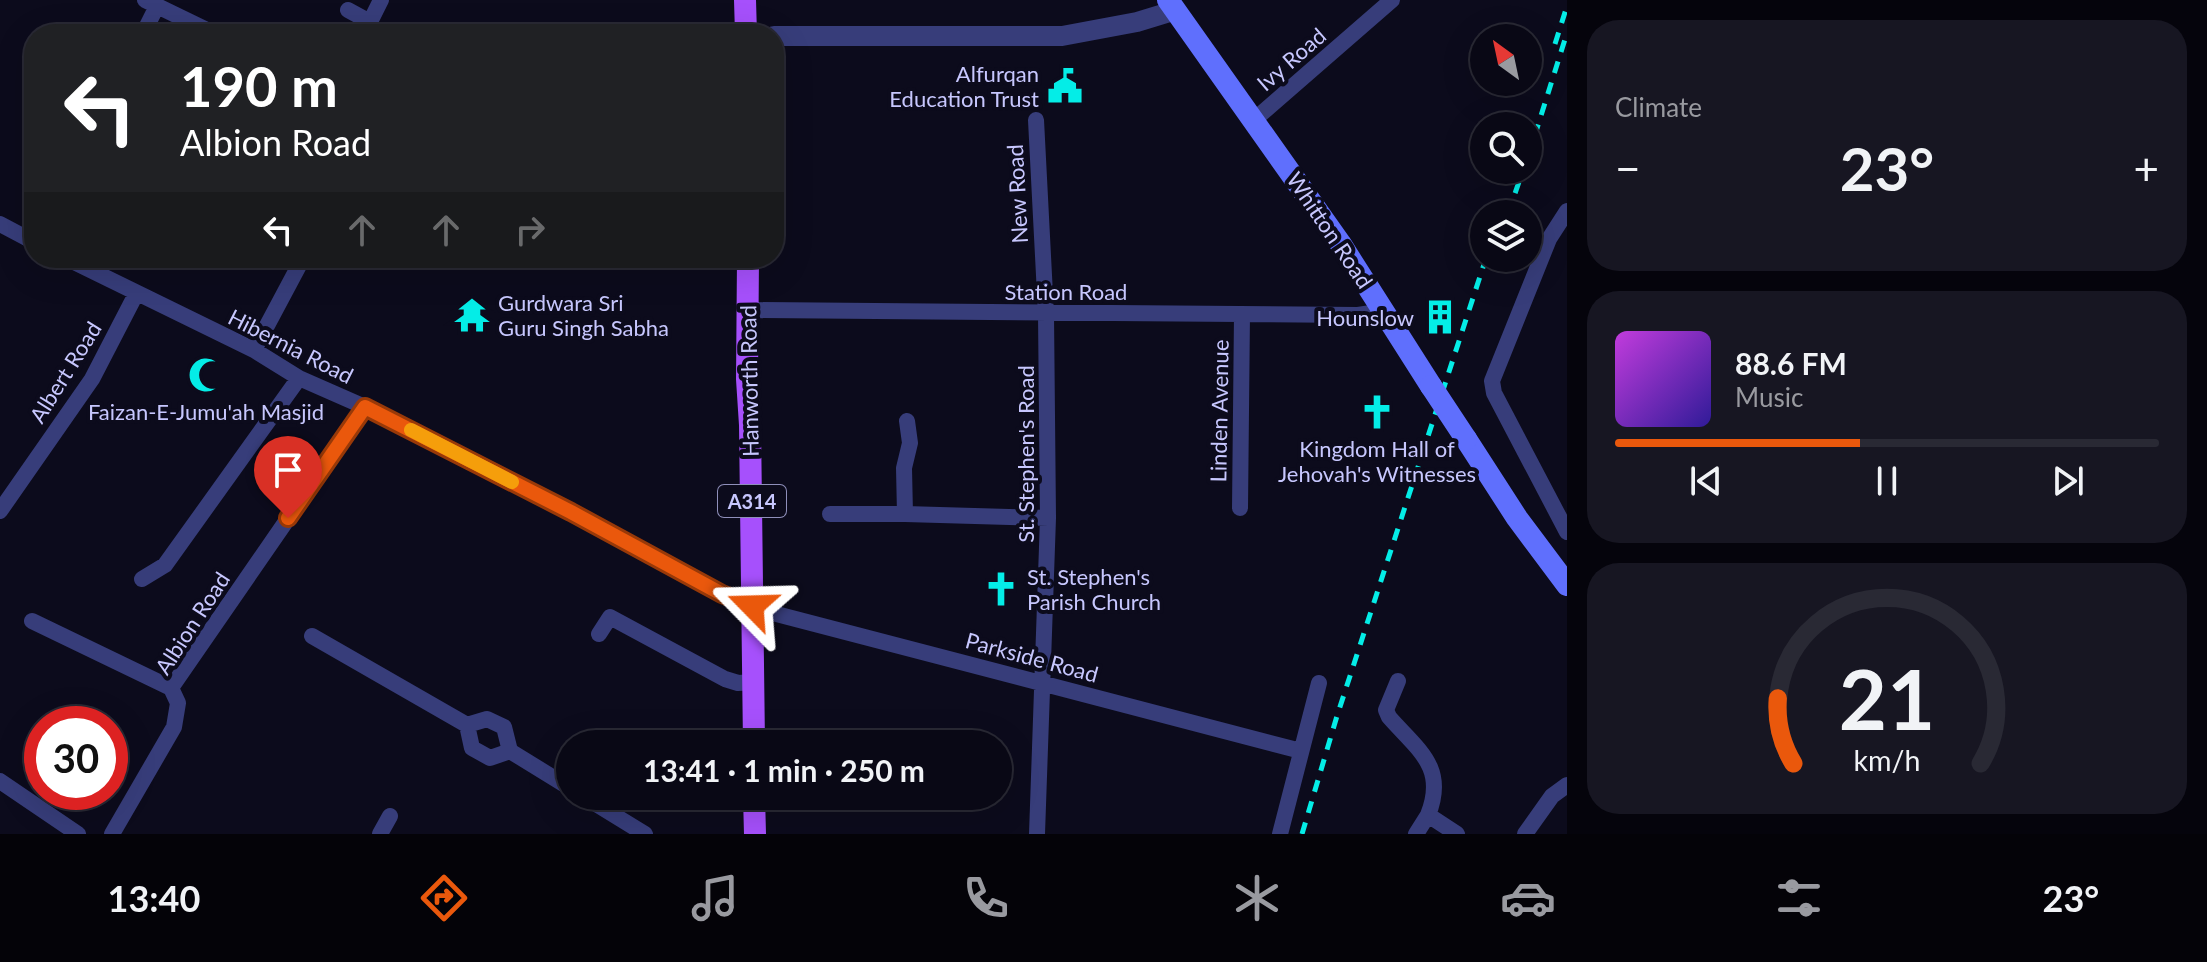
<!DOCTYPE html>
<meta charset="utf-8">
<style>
:root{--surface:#090815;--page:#171622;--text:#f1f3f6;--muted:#999aa0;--line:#292934;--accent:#ea580c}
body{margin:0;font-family:Lato,sans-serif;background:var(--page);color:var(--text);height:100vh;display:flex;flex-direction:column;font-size:30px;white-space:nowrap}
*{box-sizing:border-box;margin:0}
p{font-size:26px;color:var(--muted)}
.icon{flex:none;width:44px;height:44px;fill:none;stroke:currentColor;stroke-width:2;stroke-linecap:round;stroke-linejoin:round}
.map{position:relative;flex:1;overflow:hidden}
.side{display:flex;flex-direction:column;gap:20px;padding:20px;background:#05040c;width:640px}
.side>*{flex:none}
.top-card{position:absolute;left:24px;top:24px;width:760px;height:244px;border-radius:32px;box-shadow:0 8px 32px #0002,0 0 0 2px var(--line);background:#202124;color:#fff;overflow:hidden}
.needle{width:52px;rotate:327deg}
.buttons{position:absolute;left:1470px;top:24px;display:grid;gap:16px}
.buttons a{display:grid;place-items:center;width:72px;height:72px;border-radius:50%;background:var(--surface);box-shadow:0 8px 32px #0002,0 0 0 2px var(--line);font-size:40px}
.speed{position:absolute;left:24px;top:706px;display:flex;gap:16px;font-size:40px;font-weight:700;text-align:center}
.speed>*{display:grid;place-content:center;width:104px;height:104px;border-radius:50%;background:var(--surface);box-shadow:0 8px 32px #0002,0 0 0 2px var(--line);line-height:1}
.speed .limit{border:12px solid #d22;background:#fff;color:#111}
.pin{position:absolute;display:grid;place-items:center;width:68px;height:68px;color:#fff;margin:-82px -34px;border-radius:50% 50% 50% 0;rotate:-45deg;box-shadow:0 0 8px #0007}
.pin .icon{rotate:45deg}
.me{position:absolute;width:88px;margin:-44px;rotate:292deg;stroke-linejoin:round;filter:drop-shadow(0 0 6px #0008)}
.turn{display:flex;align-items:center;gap:28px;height:168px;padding:0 24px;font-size:36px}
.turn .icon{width:104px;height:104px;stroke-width:2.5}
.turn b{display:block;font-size:56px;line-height:68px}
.lanes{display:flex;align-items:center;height:76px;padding:0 24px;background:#0003;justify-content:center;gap:40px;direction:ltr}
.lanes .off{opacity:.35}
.big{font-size:60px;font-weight:700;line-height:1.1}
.side .card{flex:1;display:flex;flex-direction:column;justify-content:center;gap:12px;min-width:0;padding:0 28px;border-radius:32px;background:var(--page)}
.side .dial{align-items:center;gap:0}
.dial svg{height:208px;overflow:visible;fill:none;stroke:var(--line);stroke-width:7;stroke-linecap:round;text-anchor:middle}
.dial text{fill:var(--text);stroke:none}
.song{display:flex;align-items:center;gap:24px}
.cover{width:96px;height:96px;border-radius:12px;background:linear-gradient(135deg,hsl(290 70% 55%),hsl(250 70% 35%))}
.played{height:8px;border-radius:4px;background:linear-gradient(90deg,var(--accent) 45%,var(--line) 45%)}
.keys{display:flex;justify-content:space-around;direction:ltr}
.heat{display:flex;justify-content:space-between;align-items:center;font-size:44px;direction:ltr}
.trip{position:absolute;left:556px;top:730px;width:456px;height:80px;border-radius:40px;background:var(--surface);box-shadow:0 8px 32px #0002,0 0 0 2px var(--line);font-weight:700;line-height:80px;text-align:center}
.tabs{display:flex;height:128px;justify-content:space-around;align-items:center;background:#040308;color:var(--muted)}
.tabs .icon{width:56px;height:56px}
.tabs .selected{color:var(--accent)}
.tabs b{font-size:36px;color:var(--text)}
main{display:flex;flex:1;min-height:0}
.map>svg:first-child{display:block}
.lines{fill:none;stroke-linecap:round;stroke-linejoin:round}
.minor{stroke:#373d7a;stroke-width:16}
.tertiary{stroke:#373d7a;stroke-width:20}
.secondary{stroke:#5f6ffd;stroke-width:22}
.primary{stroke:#a650fc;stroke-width:22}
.rail{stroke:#04ede7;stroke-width:5;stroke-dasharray:12 10;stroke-linecap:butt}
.secondary-bridge{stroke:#5f6ffd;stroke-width:22}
.route-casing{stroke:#983908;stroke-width:20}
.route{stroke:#ea580c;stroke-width:14}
.slow{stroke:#f59e0b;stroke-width:14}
.labels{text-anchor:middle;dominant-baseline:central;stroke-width:8;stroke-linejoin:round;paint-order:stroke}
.shield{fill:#0c0b1c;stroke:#8f8fba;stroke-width:2}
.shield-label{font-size:20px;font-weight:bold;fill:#c7c7fe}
.street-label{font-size:22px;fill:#c7c7fe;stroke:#0c0b1c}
.poi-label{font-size:22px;fill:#c7c7fe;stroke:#0c0b1c;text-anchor:end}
</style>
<main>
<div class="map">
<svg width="1567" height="834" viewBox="0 0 1567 834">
<rect width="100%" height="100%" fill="#0c0b1c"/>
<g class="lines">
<path class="minor" d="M 145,0 L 215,34
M 348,10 L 370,22
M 143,34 L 157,6
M 364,34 L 381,0
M 1036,120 L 1046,314 L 1048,518 L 1037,834
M 1254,120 L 1392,0
M 1567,211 L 1549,239 L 1492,381 L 1494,393 L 1567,532
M 0,224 L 34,242
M 66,258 L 254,350 L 299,378 L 365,407 L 571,512 L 722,594 L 761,610 L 1301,751
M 747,310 L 1358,315 L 1384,311
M 254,350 L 303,258
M 907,421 L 910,443 L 904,468 L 905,514 L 1048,518
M 1240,508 L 1242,314
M 0,511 L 92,379 L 136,294
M 830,514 L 905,514
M 142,579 L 165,565 L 299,378
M 32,621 L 171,688
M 599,634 L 610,617 L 725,679 L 738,683 L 754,682
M 312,636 L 467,725
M 1398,681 L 1386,710 L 1389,717 C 1418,750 1447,767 1428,815
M 487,719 L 504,727 L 510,751 L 490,758 L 472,748 L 467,725 Z
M 510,751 L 570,788
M 0,781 L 78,834
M 583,796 L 645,834
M 112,834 L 174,727 L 178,703 L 171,688 L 365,407
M 380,834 L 390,816
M 1280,834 L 1319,683
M 1416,834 L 1428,815 L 1457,834
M 1525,834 L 1552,796 L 1567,785"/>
<path class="tertiary" d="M 774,36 L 1062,36 L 1137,22 L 1173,11"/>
<path class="secondary" d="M 1168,0 L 1340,243 L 1431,386
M 1466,439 L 1517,518 L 1567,585"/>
<path class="primary" d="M 745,0 L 746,34
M 748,258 L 747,379 L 750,425 L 754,744
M 754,796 L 755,834"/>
<path class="rail" d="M 1555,44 L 1567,6
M 1528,157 L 1567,33
M 1508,214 L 1523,170
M 1302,834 L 1337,716 L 1486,258"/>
<path class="secondary-bridge" d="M 1431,386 L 1466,439"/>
</g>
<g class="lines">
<g class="route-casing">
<path id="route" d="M 288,518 L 365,407 L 571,512 L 722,594 L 752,606"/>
</g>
<use href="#route" class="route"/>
<path class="slow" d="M 411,430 L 512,482"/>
</g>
<defs>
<g id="civic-bare" transform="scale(2.76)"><path d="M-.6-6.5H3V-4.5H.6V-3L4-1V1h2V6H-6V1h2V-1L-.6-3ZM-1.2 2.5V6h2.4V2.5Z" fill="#04ede7" stroke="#0c0b1c" stroke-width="2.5" paint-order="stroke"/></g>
<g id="temple-bare" transform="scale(2.76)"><path d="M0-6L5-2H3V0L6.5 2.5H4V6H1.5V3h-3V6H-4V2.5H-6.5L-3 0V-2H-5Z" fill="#04ede7" stroke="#0c0b1c" stroke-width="2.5" paint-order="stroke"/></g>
<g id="building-bare" transform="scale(2.76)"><path d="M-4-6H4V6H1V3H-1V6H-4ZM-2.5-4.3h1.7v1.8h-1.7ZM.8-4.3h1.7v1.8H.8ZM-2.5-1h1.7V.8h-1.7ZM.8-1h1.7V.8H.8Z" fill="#04ede7" stroke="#0c0b1c" stroke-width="2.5" paint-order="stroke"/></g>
<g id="mosque-bare" transform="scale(2.76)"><path d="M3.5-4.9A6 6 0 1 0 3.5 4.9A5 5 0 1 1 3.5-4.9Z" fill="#04ede7" stroke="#0c0b1c" stroke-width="2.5" paint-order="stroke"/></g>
<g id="church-bare" transform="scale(2.76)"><path d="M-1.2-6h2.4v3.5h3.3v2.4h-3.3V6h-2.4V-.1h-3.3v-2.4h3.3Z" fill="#04ede7" stroke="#0c0b1c" stroke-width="2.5" paint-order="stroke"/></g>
</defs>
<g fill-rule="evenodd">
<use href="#civic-bare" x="1065" y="86"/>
<use href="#temple-bare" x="472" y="315"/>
<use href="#building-bare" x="1440" y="317"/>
<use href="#mosque-bare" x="206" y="375"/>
<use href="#church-bare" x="1377" y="412"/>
<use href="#church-bare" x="1001" y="589"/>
</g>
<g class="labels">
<rect class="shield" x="718" y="485" width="68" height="32" rx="6"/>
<g class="shield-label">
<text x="752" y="501">A314</text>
</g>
<g class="street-label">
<text transform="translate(1291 59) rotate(-41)">Ivy Road</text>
<text transform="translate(1017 194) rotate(-93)">New Road</text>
<text transform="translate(1330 230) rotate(56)">Whitton Road</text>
<text x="1066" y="291">Station Road</text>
<text transform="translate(291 346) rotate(27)">Hibernia Road</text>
<text transform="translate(65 372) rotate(-58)">Albert Road</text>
<text transform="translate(749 381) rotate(-91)">Hanworth Road</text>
<text transform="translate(1219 411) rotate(-89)">Linden Avenue</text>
<text transform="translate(1025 454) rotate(-90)">St. Stephen's Road</text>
<text transform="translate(192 623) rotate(-57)">Albion Road</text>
<text transform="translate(1032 657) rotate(15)">Parkside Road</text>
</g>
<g class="poi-label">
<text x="1039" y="73">Alfurqan<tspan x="1039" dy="25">Education Trust</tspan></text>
<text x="498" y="302" text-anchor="start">Gurdwara Sri<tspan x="498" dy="25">Guru Singh Sabha</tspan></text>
<text x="1414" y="317">Hounslow</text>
<text x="206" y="411" text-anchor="middle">Faizan-E-Jumu'ah Masjid</text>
<text x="1377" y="448" text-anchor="middle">Kingdom Hall of<tspan x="1377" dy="25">Jehovah's Witnesses</tspan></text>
<text x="1027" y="576" text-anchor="start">St. Stephen's<tspan x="1027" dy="25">Parish Church</tspan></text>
</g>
</g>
</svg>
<div class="buttons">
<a><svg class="needle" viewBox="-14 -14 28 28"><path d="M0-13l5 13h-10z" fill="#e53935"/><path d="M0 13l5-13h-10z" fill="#999aa0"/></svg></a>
<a><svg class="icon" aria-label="search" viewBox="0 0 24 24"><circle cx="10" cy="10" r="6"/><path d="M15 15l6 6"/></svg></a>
<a><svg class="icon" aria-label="layers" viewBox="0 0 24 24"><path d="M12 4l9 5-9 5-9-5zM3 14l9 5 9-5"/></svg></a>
</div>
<div class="speed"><div class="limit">30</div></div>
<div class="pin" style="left:288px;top:518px;background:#d93025"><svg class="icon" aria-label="arrive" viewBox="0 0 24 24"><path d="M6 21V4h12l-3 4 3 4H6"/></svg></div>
<svg class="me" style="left:752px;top:606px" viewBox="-20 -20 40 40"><path d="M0-17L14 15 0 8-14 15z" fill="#ea580c" stroke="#fff" stroke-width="4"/></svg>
<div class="trip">13:41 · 1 min · 250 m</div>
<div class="top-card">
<div class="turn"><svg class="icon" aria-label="left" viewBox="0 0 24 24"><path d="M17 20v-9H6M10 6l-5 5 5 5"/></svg><div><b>190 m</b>Albion Road</div></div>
<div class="lanes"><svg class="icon" aria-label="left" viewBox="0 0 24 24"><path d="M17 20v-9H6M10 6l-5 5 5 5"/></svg><svg class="icon off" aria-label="ahead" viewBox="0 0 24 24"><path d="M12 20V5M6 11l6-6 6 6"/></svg><svg class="icon off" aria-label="ahead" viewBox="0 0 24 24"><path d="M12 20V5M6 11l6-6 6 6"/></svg><svg class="icon off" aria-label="right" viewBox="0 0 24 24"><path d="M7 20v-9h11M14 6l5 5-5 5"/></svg></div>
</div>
</div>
<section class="side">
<div class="card"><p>Climate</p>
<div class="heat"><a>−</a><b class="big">23°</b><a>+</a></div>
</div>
<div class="card">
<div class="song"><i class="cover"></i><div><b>88.6 FM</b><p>Music</p></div></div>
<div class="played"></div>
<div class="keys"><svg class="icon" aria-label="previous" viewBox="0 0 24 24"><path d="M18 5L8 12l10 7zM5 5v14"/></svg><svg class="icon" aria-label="pause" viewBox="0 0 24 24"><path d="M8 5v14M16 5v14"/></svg><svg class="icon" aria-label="next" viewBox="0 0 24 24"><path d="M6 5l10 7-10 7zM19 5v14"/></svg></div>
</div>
<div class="card dial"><svg viewBox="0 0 100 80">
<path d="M14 69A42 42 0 1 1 86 69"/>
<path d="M14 69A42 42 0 0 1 8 44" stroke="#ea580c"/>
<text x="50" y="56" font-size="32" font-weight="700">21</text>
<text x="50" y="72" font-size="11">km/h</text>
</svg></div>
</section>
</main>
<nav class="tabs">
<b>13:40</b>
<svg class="icon selected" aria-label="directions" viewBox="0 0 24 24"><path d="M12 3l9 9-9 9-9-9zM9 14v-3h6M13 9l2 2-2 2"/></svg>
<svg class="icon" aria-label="music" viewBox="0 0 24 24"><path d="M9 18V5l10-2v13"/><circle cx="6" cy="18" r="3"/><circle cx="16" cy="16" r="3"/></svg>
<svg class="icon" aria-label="phone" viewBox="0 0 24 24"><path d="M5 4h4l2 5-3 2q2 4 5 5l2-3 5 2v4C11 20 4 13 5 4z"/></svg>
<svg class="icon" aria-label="climate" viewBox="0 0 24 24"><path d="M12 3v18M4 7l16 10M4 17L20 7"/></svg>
<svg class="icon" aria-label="car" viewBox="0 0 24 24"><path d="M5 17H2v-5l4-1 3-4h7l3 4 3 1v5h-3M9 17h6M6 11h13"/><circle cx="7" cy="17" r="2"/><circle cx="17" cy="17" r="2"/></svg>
<svg class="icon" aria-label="filters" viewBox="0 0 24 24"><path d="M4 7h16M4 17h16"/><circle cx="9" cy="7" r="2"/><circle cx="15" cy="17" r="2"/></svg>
<b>23°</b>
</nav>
